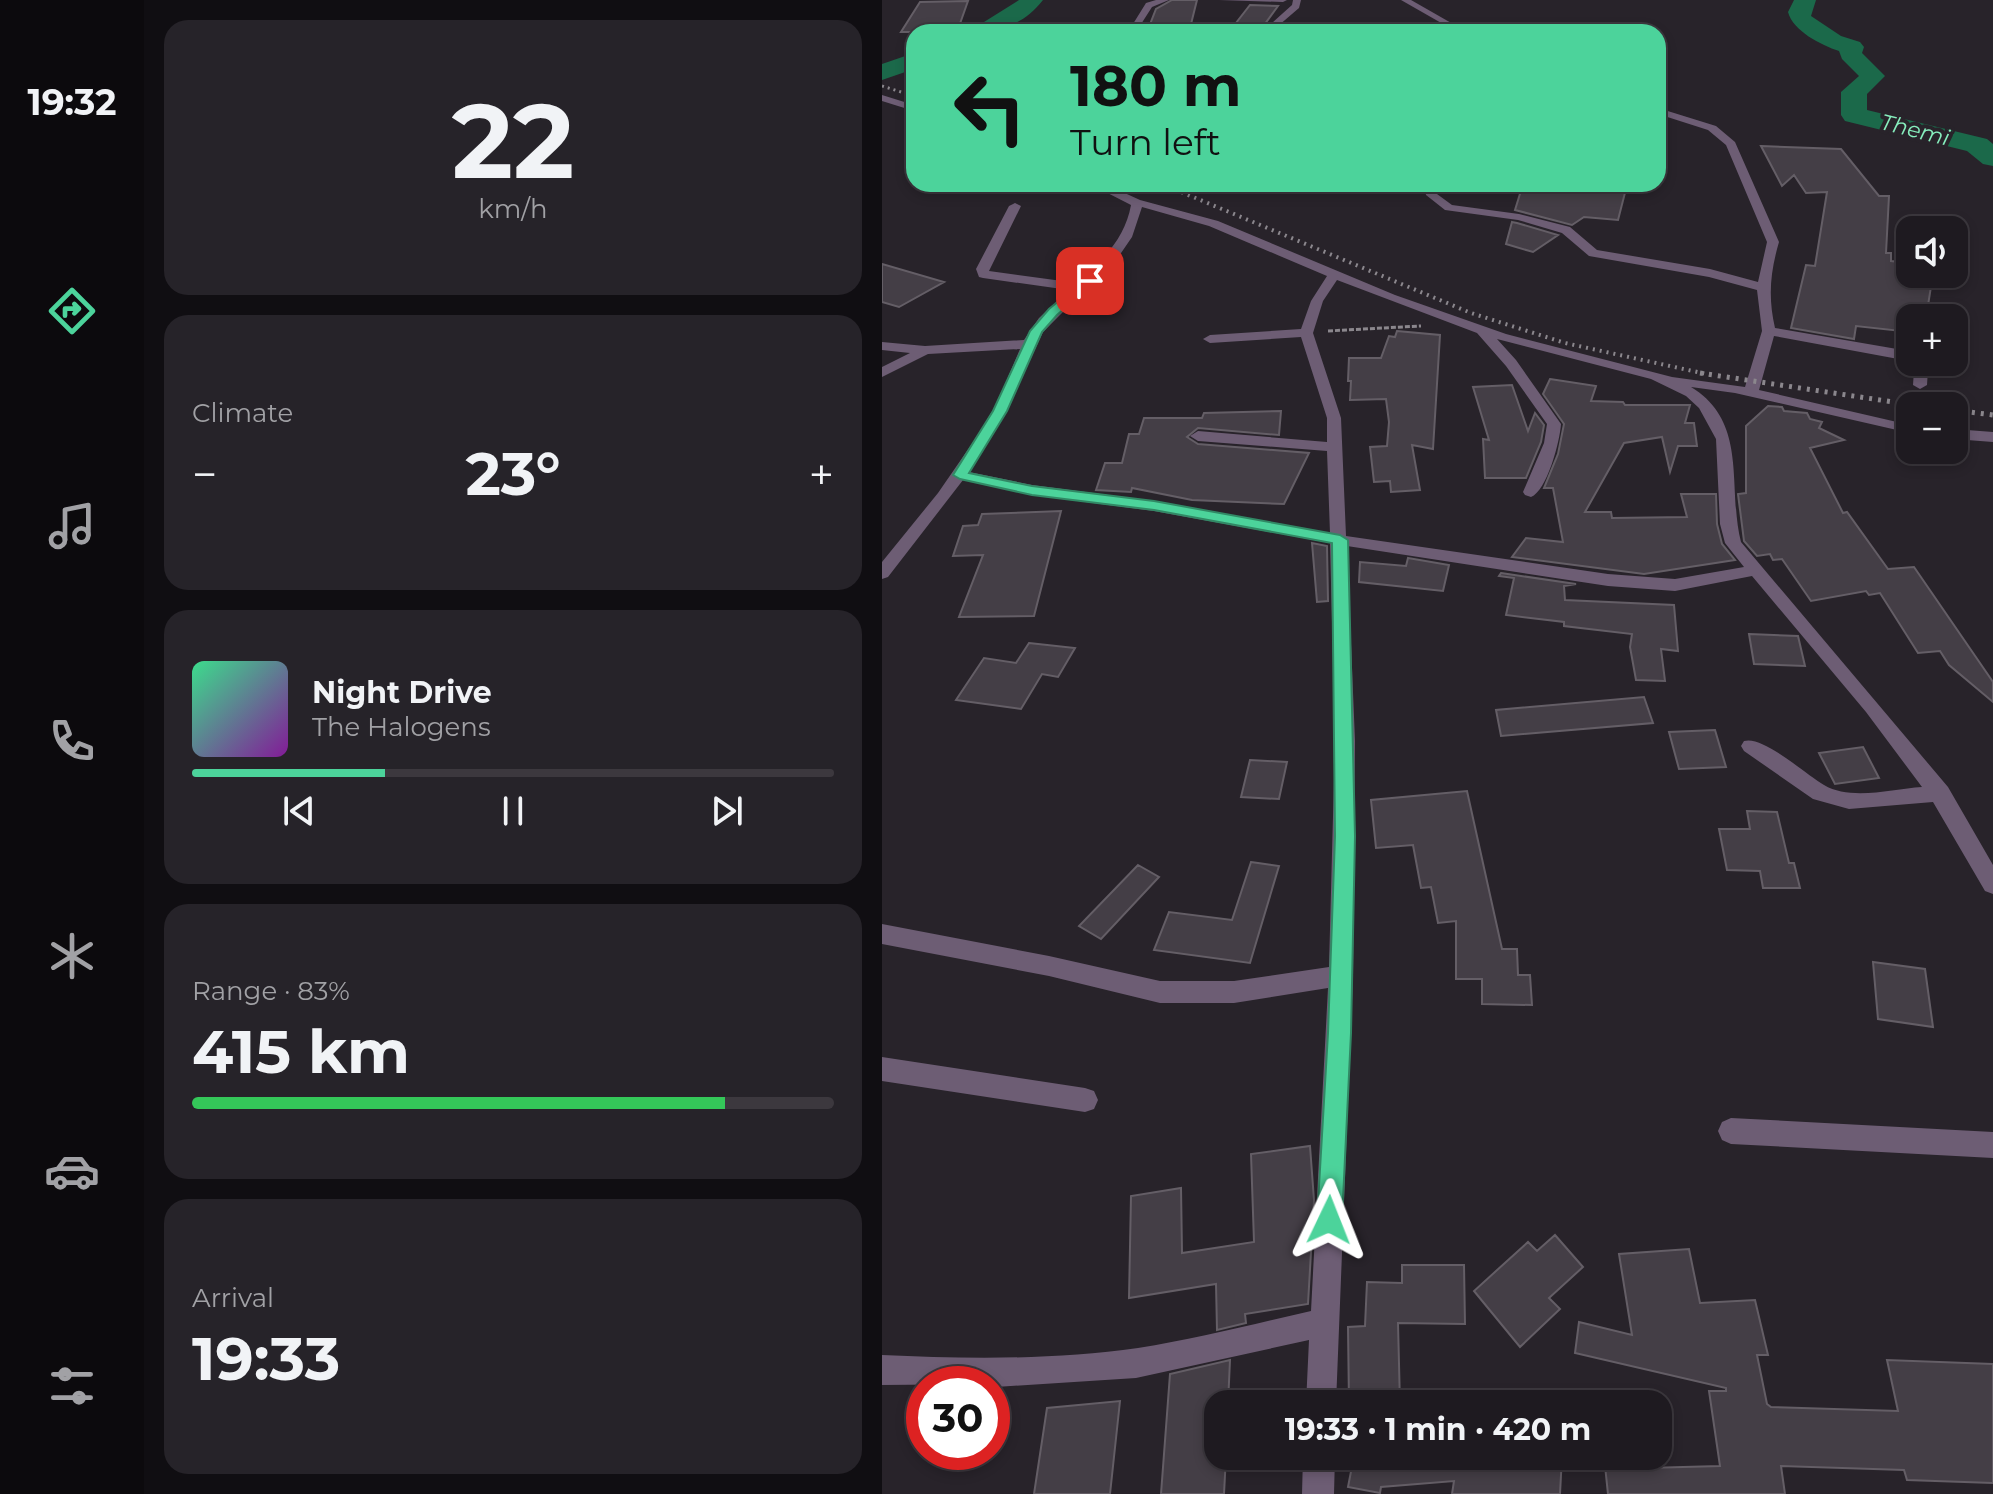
<!DOCTYPE html>
<meta charset="utf-8">
<style>
:root{--surface:#1e1a20;--page:#262329;--text:#f1f3f6;--muted:#a1a1a5;--line:#3c383e;--accent:#4cd39b}
body{margin:0;font-family:Montserrat,sans-serif;background:var(--page);color:var(--text);height:100vh;display:flex;flex-direction:column;font-size:30px;white-space:nowrap}
*{box-sizing:border-box;margin:0}
p{font-size:26px;color:var(--muted)}
.icon{flex:none;width:44px;height:44px;fill:none;stroke:currentColor;stroke-width:2;stroke-linecap:round;stroke-linejoin:round}
.map{position:relative;flex:1;overflow:hidden}
.panel{display:flex;flex-direction:column;gap:20px;padding:20px;background:#100e12;width:738px}
.panel>*{flex:none}
.banner{position:absolute;left:24px;top:24px;width:760px;height:168px;border-radius:24px;box-shadow:0 4px 12px #0003,0 0 0 2px var(--line);background:#4cd39b;color:#111;overflow:hidden}
.fabs{position:absolute;left:1014px;top:216px;display:grid;gap:16px}
.fabs a{display:grid;place-items:center;width:72px;height:72px;border-radius:16px;background:var(--surface);box-shadow:0 4px 12px #0003,0 0 0 2px var(--line);font-size:40px}
.speed{position:absolute;left:24px;top:1366px;display:flex;gap:16px;font-size:40px;font-weight:700;text-align:center}
.speed>*{display:grid;place-content:center;width:104px;height:104px;border-radius:50%;background:var(--surface);box-shadow:0 4px 12px #0003,0 0 0 2px var(--line);line-height:1}
.speed .limit{border:12px solid #d22;background:#fff;color:#111}
.pin{position:absolute;display:grid;place-items:center;width:68px;height:68px;color:#fff;margin:-34px;border-radius:16px;box-shadow:0 4px 12px #0006}
.me{position:absolute;width:88px;margin:-44px;rotate:2deg;stroke-linejoin:round;filter:drop-shadow(0 0 6px #0008)}
.turn{display:flex;align-items:center;gap:28px;height:168px;padding:0 32px;font-size:36px}
.turn .icon{width:104px;height:104px;stroke-width:2.5}
.turn b{display:block;font-size:56px;line-height:68px}
.big{font-size:60px;font-weight:700;line-height:1.1}
.panel .card{flex:1;display:flex;flex-direction:column;justify-content:center;gap:12px;min-width:0;padding:0 28px;border-radius:24px;background:var(--page)}
.panel .dial{align-items:center;gap:0}
.dial b{font-size:104px;line-height:1}
.song{display:flex;align-items:center;gap:24px}
.cover{width:96px;height:96px;border-radius:12px;background:linear-gradient(135deg,hsl(150 70% 55%),hsl(290 70% 35%))}
.played{height:8px;border-radius:4px;background:linear-gradient(90deg,var(--accent) 30%,var(--line) 30%)}
.keys{display:flex;justify-content:space-around;direction:ltr}
.heat{display:flex;justify-content:space-between;align-items:center;font-size:44px;direction:ltr}
.charge{height:12px;border-radius:6px;background:linear-gradient(90deg,#34c759 83%,var(--line) 0)}
.trip{position:absolute;left:322px;top:1390px;width:468px;height:80px;border-radius:24px;background:var(--surface);box-shadow:0 4px 12px #0003,0 0 0 2px var(--line);font-weight:700;line-height:80px;text-align:center}
main{display:flex;flex:1;min-height:0}
.dock{display:flex;flex-direction:column;width:144px;justify-content:space-around;align-items:center;background:#0c0a0d;color:var(--muted)}
.dock .icon{width:56px;height:56px}
.dock .active{color:var(--accent)}
.dock b{font-size:36px;color:var(--text)}
.map>svg:first-child{display:block}
.lines{fill:none;stroke-linecap:round;stroke-linejoin:round}
.river{fill:#1b694a;fill-rule:evenodd}
.building{fill:#443e46;stroke:#645e66;stroke-width:2}
.path{stroke:#8b878d;stroke-width:3;stroke-dasharray:5 2;stroke-linecap:butt}
.street{fill:#6d5d74;fill-rule:evenodd}
.rail-far2{stroke:#8b878d;stroke-width:3;stroke-dasharray:2 4;stroke-linecap:butt}
.rail-far1{stroke:#8b878d;stroke-width:4;stroke-dasharray:2 5;stroke-linecap:butt}
.rail{stroke:#8b878d;stroke-width:5;stroke-dasharray:3 6;stroke-linecap:butt}
.route{fill:#4cd39b;stroke:#318965;stroke-width:2}
.labels{text-anchor:middle;dominant-baseline:central;stroke-width:8;stroke-linejoin:round;paint-order:stroke}
.far-water-label{font-size:22px;font-style:italic;fill:#87efbe;stroke:#28232a}
</style>
<main>
<nav class="dock">
<b>19:32</b>
<svg class="icon active" aria-label="directions" viewBox="0 0 24 24"><path d="M12 3l9 9-9 9-9-9zM9 14v-3h6M13 9l2 2-2 2"/></svg>
<svg class="icon" aria-label="music" viewBox="0 0 24 24"><path d="M9 18V5l10-2v13"/><circle cx="6" cy="18" r="3"/><circle cx="16" cy="16" r="3"/></svg>
<svg class="icon" aria-label="phone" viewBox="0 0 24 24"><path d="M5 4h4l2 5-3 2q2 4 5 5l2-3 5 2v4C11 20 4 13 5 4z"/></svg>
<svg class="icon" aria-label="climate" viewBox="0 0 24 24"><path d="M12 3v18M4 7l16 10M4 17L20 7"/></svg>
<svg class="icon" aria-label="car" viewBox="0 0 24 24"><path d="M5 17H2v-5l4-1 3-4h7l3 4 3 1v5h-3M9 17h6M6 11h13"/><circle cx="7" cy="17" r="2"/><circle cx="17" cy="17" r="2"/></svg>
<svg class="icon" aria-label="filters" viewBox="0 0 24 24"><path d="M4 7h16M4 17h16"/><circle cx="9" cy="7" r="2"/><circle cx="15" cy="17" r="2"/></svg>
</nav>
<section class="panel">
<div class="card dial"><b>22</b><p>km/h</p></div>
<div class="card"><p>Climate</p>
<div class="heat"><a>−</a><b class="big">23°</b><a>+</a></div>
</div>
<div class="card">
<div class="song"><i class="cover"></i><div><b>Night Drive</b><p>The Halogens</p></div></div>
<div class="played"></div>
<div class="keys"><svg class="icon" aria-label="previous" viewBox="0 0 24 24"><path d="M18 5L8 12l10 7zM5 5v14"/></svg><svg class="icon" aria-label="pause" viewBox="0 0 24 24"><path d="M8 5v14M16 5v14"/></svg><svg class="icon" aria-label="next" viewBox="0 0 24 24"><path d="M6 5l10 7-10 7zM19 5v14"/></svg></div>
</div>
<div class="card"><p>Range · 83%</p><b class="big">415 km</b><div class="charge"></div></div>
<div class="card"><p>Arrival</p><b class="big">19:33</b></div>
</section>
<div class="map">
<svg width="1111" height="1494" viewBox="0 0 1111 1494">
<rect width="100%" height="100%" fill="#28232a"/>
<g class="lines">
<path class="river" d="M 137,0 L 161,0 C 141,26 116,32 86,32 Z
M 912,0 L 934,0 L 929,16 L 959,36 L 978,42 L 982,47 L 980,53 L 1003,76 L 985,94 L 985,110 L 1105,139 L 1111,144 L 1111,166 L 1101,164 L 1085,151 L 963,121 L 959,115 L 959,92 L 977,76 L 960,59 L 957,51 C 939,45 911,31 906,12 Z
M 32,53 L 32,69 L 0,80 L 0,64 Z"/>
</g>
<path class="building" d="M 290,0 L 315,0 L 307,32 L 265,32 L 274,9 Z
M 86,1 L 75,32 L 19,32 L 38,2 Z
M 368,5 L 396,6 L 377,32 L 347,32 Z
M 879,146 L 959,149 L 997,196 L 1007,196 L 1004,253 L 1009,253 L 1009,261 L 1028,263 L 1028,274 L 1051,274 L 1044,318 L 1028,318 L 1028,332 L 974,326 L 972,339 L 909,328 L 924,265 L 933,266 L 945,192 L 924,193 L 912,175 L 900,186 Z
M 641,184 L 728,184 L 745,185 L 736,220 L 702,217 L 690,225 L 633,210 Z
M 630,222 L 635,223 L 676,235 L 651,252 L 624,244 Z
M 0,264 L 62,282 L 17,307 L 0,302 Z
M 515,331 L 558,335 L 551,449 L 530,445 L 538,490 L 509,492 L 508,481 L 492,482 L 488,447 L 505,446 L 507,422 L 504,399 L 468,400 L 469,381 L 466,381 L 467,358 L 499,358 L 507,336 L 513,337 Z
M 668,379 L 714,386 L 709,401 L 741,402 L 743,405 L 808,405 L 803,423 L 812,423 L 815,446 L 796,446 L 788,472 L 780,437 L 742,443 L 703,512 L 729,512 L 730,518 L 805,517 L 799,494 L 834,494 L 835,524 L 840,544 L 853,560 L 762,574 L 630,557 L 644,538 L 681,542 L 671,488 L 662,488 L 676,454 L 682,424 L 661,394 Z
M 630,385 L 646,431 L 653,413 L 662,425 L 659,442 L 644,478 L 603,478 L 601,439 L 607,440 L 591,387 Z
M 886,406 L 900,407 L 902,411 L 925,413 L 928,419 L 940,422 L 937,428 L 962,440 L 928,448 L 961,513 L 965,512 L 1006,569 L 1032,567 L 1111,682 L 1111,702 L 1067,665 L 1058,651 L 1036,653 L 998,593 L 987,595 L 984,591 L 929,601 L 900,559 L 891,560 L 888,554 L 875,556 L 862,541 L 856,494 L 864,493 L 864,426 Z
M 399,411 L 397,435 L 316,428 L 305,437 L 316,444 L 427,453 L 402,504 L 310,500 L 250,488 L 249,492 L 214,490 L 223,463 L 240,463 L 247,434 L 257,434 L 262,418 L 320,418 L 322,413 Z
M 179,511 L 152,616 L 77,617 L 101,555 L 71,556 L 81,526 L 96,525 L 100,514 Z
M 430,543 L 445,546 L 446,601 L 435,602 Z
M 526,558 L 567,565 L 561,591 L 477,582 L 478,562 L 524,566 Z
M 619,573 L 694,584 L 682,586 L 683,600 L 792,605 L 796,651 L 779,649 L 783,681 L 754,680 L 748,647 L 750,634 L 682,626 L 682,622 L 624,615 L 632,578 L 617,576 Z
M 867,634 L 916,636 L 923,666 L 872,664 Z
M 147,643 L 193,648 L 176,677 L 160,674 L 139,709 L 74,700 L 102,658 L 134,663 Z
M 762,697 L 771,723 L 619,736 L 614,710 Z
M 833,730 L 844,767 L 797,769 L 787,732 Z
M 981,747 L 997,778 L 953,784 L 937,753 Z
M 368,760 L 405,762 L 397,799 L 359,797 Z
M 585,791 L 620,949 L 635,949 L 636,975 L 648,975 L 650,1005 L 600,1004 L 600,979 L 574,979 L 574,921 L 556,923 L 549,887 L 539,888 L 531,845 L 494,848 L 489,800 Z
M 865,811 L 895,812 L 907,863 L 912,863 L 918,888 L 881,888 L 878,871 L 845,870 L 837,829 L 868,829 Z
M 369,862 L 397,866 L 368,963 L 272,950 L 287,912 L 350,920 Z
M 256,865 L 277,877 L 219,939 L 197,926 Z
M 991,962 L 1043,969 L 1051,1027 L 996,1019 Z
M 428,1146 L 432,1200 L 426,1304 L 363,1314 L 364,1323 L 335,1330 L 334,1284 L 247,1298 L 249,1196 L 299,1188 L 300,1253 L 372,1242 L 369,1154 Z
M 673,1235 L 701,1267 L 667,1298 L 678,1309 L 638,1347 L 592,1291 L 646,1242 L 655,1251 Z
M 807,1249 L 818,1303 L 873,1300 L 886,1355 L 875,1355 L 885,1404 L 889,1407 L 1016,1411 L 1005,1360 L 1111,1364 L 1111,1483 L 1025,1480 L 1022,1470 L 899,1466 L 903,1494 L 726,1494 L 722,1456 L 763,1456 L 764,1468 L 838,1466 L 827,1391 L 844,1391 L 844,1388 L 693,1353 L 697,1322 L 750,1335 L 737,1254 Z
M 520,1265 L 582,1265 L 583,1324 L 516,1323 L 518,1404 L 467,1404 L 466,1327 L 483,1326 L 485,1282 L 520,1283 Z
M 348,1360 L 346,1404 L 336,1404 L 336,1456 L 344,1456 L 342,1494 L 279,1494 L 288,1374 Z
M 238,1401 L 228,1494 L 152,1494 L 165,1408 Z
M 472,1456 L 680,1456 L 678,1494 L 570,1494 L 572,1481 L 499,1487 L 498,1493 L 466,1487 Z"/>
<g class="lines">
<path class="path" d="M 446,331 L 539,326"/>
<path class="street" d="M 274,0 L 287,0 L 270,7 L 254,32 L 246,32 L 264,3 Z
M 337,0 L 405,0 L 401,2 Z
M 411,0 L 419,0 L 417,8 L 389,32 L 380,32 L 410,5 Z
M 519,0 L 529,0 L 585,32 L 575,32 Z
M 0,95 L 32,105 L 32,111 L 0,101 Z
M 776,108 L 834,126 L 853,142 L 897,242 C 888,273 886,297 893,328 L 1015,349 L 1028,353 L 1028,362 L 1040,362 L 1046,370 L 1045,385 L 1038,389 L 1031,385 L 1032,370 L 1027,361 L 892,336 L 877,390 L 1028,425 L 1028,433 L 853,393 L 809,387 C 867,422 845,487 859,542 L 1066,787 L 1111,865 L 1111,894 L 1103,891 L 1051,802 L 967,809 L 931,799 L 862,751 L 859,746 L 862,741 C 881,735 923,774 942,785 C 969,801 1010,789 1040,787 L 984,712 L 870,576 L 793,591 L 726,586 L 465,546 L 473,741 L 471,976 L 454,1404 L 424,1404 L 427,1340 L 254,1378 L 114,1387 L 110,1387 L 110,1384 L 0,1385 L 0,1355 C 85,1359 172,1360 256,1348 C 314,1339 372,1324 429,1311 L 446,988 L 352,1003 L 278,1003 L 167,976 L 0,944 L 0,924 L 167,956 L 278,981 L 352,981 L 447,967 L 453,741 L 448,543 L 272,511 L 150,495 L 81,480 L 6,577 L 0,579 L 0,562 L 56,493 L 96,435 L 115,403 L 138,349 L 46,354 L 0,377 L 0,367 L 28,353 L 0,350 L 0,342 L 43,346 L 142,340 L 157,318 L 187,290 L 101,278 L 97,277 L 94,269 L 127,206 L 133,203 L 139,206 L 107,271 L 195,283 C 220,261 243,239 249,205 L 208,184 L 223,184 L 258,200 L 336,221 L 513,295 L 624,334 L 790,377 L 863,387 L 880,331 L 875,290 L 827,277 L 707,256 L 680,233 L 636,220 L 563,210 L 544,195 L 542,184 L 554,184 L 555,194 L 570,205 L 637,214 L 688,227 L 715,250 L 828,269 L 876,282 L 885,242 L 844,145 L 826,130 L 776,114 ZM 260,207 L 327,226 L 445,276 L 429,301 L 419,329 L 328,335 L 321,339 L 328,343 L 419,337 L 445,418 L 445,442 L 316,431 L 308,436 L 316,441 L 445,451 L 448,533 L 272,501 L 150,485 L 87,472 L 123,414 L 161,332 L 237,256 L 250,237 ZM 455,280 L 595,333 L 624,366 L 665,424 L 662,443 L 641,492 L 643,495 L 649,497 C 665,491 678,441 679,424 L 634,360 L 615,339 L 769,379 L 804,396 L 817,408 L 834,439 L 838,524 L 843,543 L 862,567 L 793,579 L 726,574 L 464,536 L 459,418 L 431,333 L 441,301 Z
M 1072,429 L 1111,432 L 1111,442 L 1072,439 Z
M 0,1057 L 203,1088 L 212,1091 L 216,1100 L 212,1109 L 203,1112 L 0,1081 Z
M 849,1118 L 1111,1132 L 1111,1158 L 849,1144 L 840,1140 L 836,1131 L 840,1122 Z
M 421,1456 L 453,1456 L 452,1494 L 420,1494 Z"/>
<path class="rail-far2" d="M 0,86 L 32,96"/>
<path class="rail-far1" d="M 280,184 L 589,313 L 683,343 L 829,375"/>
<path class="rail" d="M 818,373 L 1038,406
M 1072,410 L 1111,415"/>
</g>
<path class="route" d="M 204,278 L 214,281 L 175,315 L 160,332 L 125,411 L 87,473 L 150,486 L 272,501 L 458,535 L 466,540 L 473,836 L 469,1033 L 460,1220 L 456,1229 L 447,1232 L 438,1229 L 435,1220 L 446,1033 L 453,836 L 450,543 L 272,510 L 150,495 L 78,479 L 71,475 L 111,411 L 148,331 L 167,309 Z"/>
<g class="labels">
<g class="far-water-label">
<text transform="translate(1033 130) rotate(14)">Themi</text>
</g>
</g>
</svg>
<div class="fabs">
<a><svg class="icon" aria-label="sound" viewBox="0 0 24 24"><path d="M4 9h4l5-4v14l-5-4H4zM17 9q2 3 0 6"/></svg></a>
<a>+</a>
<a>−</a>
</div>
<div class="speed"><div class="limit">30</div></div>
<div class="pin" style="left:208px;top:281px;background:#d93025"><svg class="icon" aria-label="arrive" viewBox="0 0 24 24"><path d="M6 21V4h12l-3 4 3 4H6"/></svg></div>
<svg class="me" style="left:447px;top:1220px" viewBox="-20 -20 40 40"><path d="M0-17L14 15 0 8-14 15z" fill="#4cd39b" stroke="#fff" stroke-width="4"/></svg>
<div class="trip">19:33 · 1 min · 420 m</div>
<div class="banner">
<div class="turn"><svg class="icon" aria-label="left" viewBox="0 0 24 24"><path d="M17 20v-9H6M10 6l-5 5 5 5"/></svg><div><b>180 m</b>Turn left</div></div>
</div>
</div>
</main>
